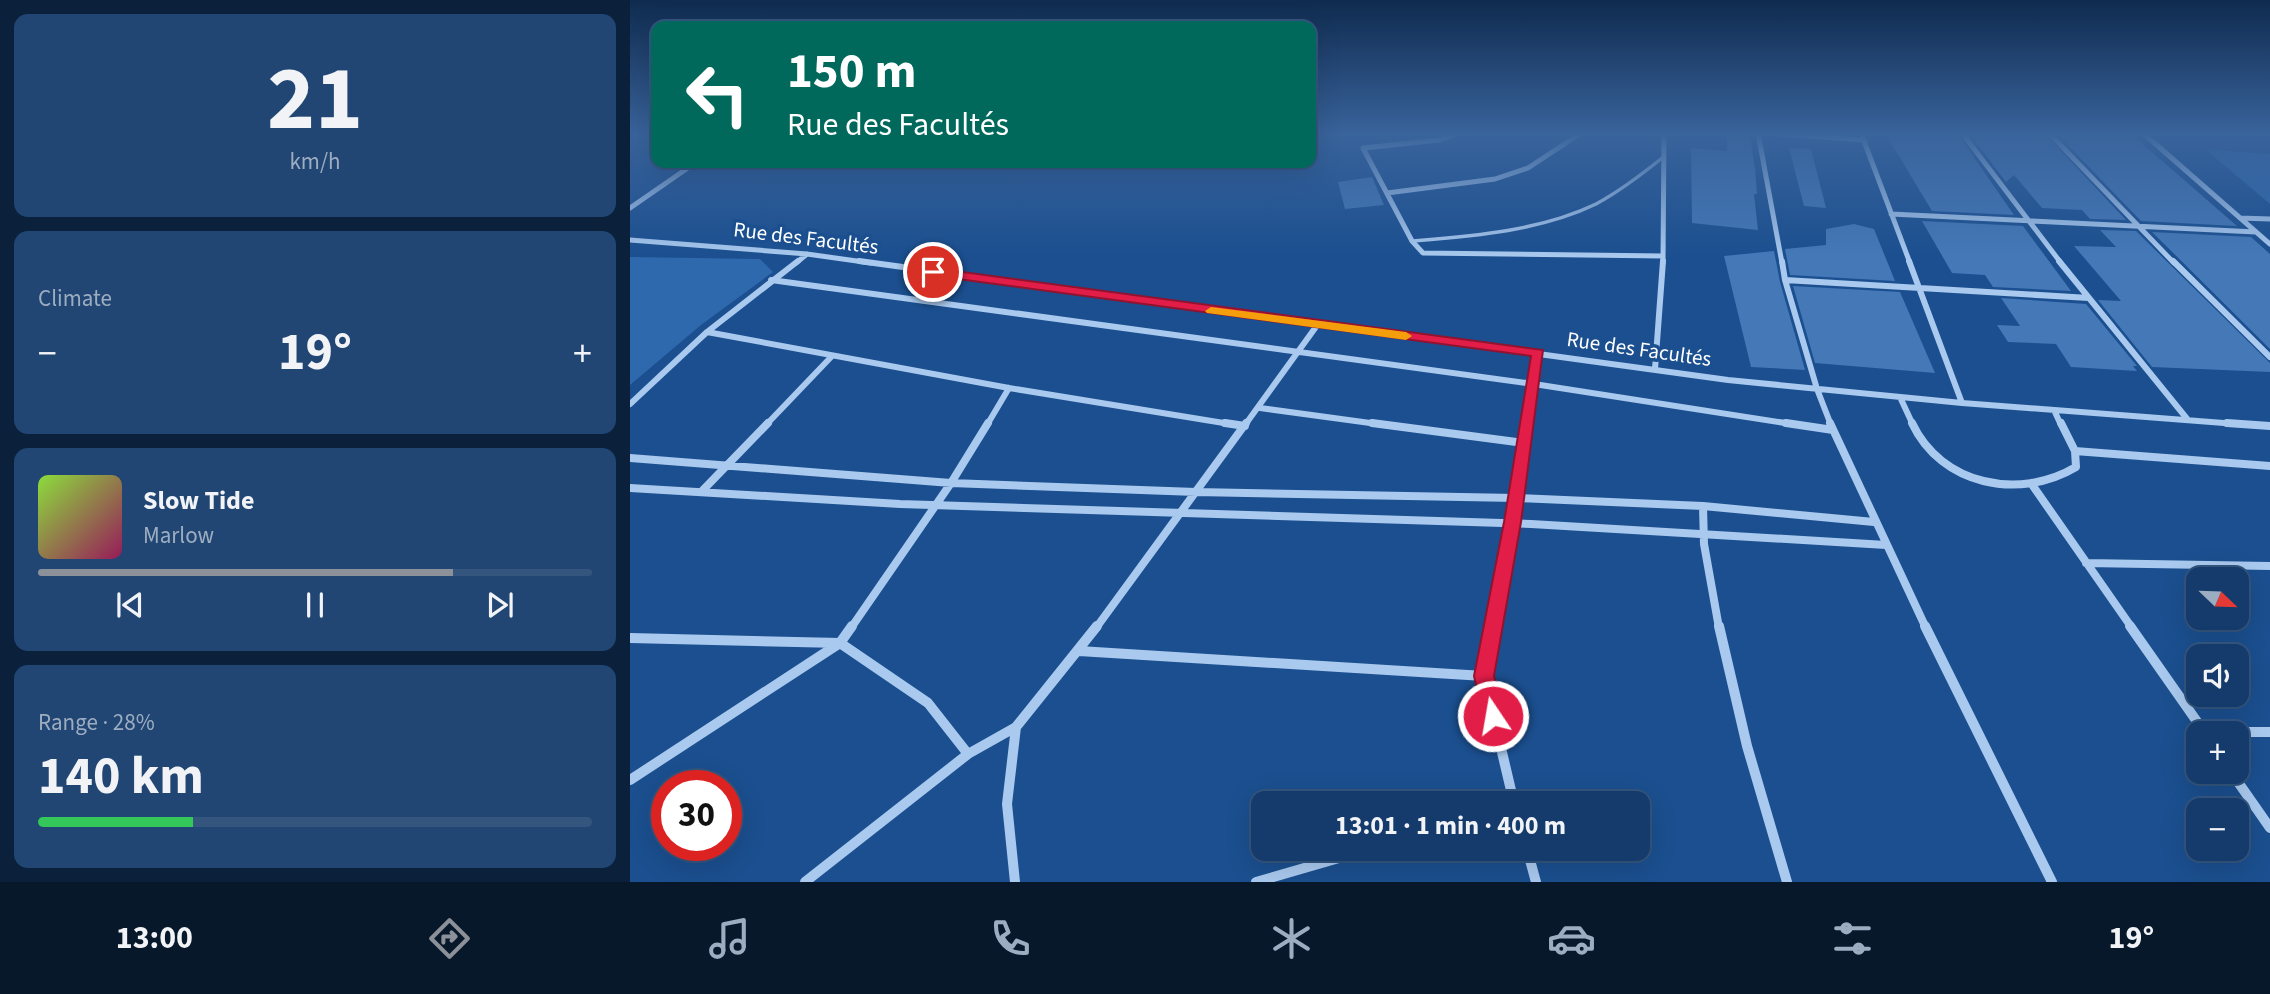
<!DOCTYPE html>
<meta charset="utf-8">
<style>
:root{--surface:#143b6b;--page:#214673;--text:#f1f3f6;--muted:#9dadc1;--line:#33557e;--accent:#8c9099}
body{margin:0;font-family:"Source Sans 3",sans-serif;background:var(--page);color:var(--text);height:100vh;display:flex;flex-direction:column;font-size:26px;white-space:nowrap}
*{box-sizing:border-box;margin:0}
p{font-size:23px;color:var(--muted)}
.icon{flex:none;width:38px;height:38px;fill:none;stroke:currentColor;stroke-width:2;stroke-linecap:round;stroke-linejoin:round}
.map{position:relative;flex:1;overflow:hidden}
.panel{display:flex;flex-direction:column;gap:14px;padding:14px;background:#0b203b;width:630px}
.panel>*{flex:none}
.guide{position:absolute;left:21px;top:21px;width:665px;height:147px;border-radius:14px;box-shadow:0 7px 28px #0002,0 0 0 2px var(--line);background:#00695c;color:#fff;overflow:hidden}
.needle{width:46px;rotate:113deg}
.controls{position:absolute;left:1556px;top:567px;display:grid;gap:14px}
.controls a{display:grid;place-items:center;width:63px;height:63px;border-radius:14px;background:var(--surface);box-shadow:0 7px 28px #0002,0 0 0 2px var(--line);font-size:35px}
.speed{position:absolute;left:21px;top:770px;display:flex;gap:14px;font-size:35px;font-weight:700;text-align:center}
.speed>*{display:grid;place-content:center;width:91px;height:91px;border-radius:50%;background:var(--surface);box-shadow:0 7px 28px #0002,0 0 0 2px var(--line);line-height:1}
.speed .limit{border:10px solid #d22;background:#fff;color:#111}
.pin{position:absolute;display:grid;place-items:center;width:60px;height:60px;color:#fff;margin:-30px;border:4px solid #fff;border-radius:50%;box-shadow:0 2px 7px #0007}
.me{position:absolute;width:77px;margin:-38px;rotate:348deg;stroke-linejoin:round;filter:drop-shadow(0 0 5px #0008)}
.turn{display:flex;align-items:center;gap:24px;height:147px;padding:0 21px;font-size:32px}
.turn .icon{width:91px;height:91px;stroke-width:2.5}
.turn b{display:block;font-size:49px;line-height:60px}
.big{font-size:52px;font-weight:700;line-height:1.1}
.panel .card{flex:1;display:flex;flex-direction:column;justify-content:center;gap:10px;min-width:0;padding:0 24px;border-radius:14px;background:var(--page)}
.panel .dial{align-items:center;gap:0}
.dial b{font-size:91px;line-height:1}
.song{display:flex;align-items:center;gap:21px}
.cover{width:84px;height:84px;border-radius:10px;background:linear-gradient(135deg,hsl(90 70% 55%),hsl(330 70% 35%))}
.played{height:7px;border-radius:4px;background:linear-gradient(90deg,var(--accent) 75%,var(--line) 75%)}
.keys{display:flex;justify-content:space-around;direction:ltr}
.heat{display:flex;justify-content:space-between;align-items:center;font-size:38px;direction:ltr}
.charge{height:10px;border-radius:5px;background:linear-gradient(90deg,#34c759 28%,var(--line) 0)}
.trip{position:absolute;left:621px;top:791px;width:399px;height:70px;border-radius:14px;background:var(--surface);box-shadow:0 7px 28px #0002,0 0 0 2px var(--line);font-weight:700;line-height:70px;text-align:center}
.menu{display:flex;height:112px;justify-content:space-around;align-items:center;background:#08182b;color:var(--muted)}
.menu .icon{width:49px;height:49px}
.menu .on{color:var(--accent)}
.menu b{font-size:32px;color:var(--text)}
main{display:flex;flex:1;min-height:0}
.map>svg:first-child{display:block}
.green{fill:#2e69ad}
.building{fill:#4478b7}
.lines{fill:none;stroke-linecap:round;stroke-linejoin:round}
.service{stroke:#a9c9ee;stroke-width:3.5}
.minor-far3{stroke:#a9c9ee;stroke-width:5}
.minor-far2{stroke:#a9c9ee;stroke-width:6}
.minor-far1{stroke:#a9c9ee;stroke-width:8}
.minor{stroke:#a9c9ee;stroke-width:10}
.route{fill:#e11d48;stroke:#92132f;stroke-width:2}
.slow{fill:#f59e0b}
.labels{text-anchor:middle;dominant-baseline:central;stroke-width:7;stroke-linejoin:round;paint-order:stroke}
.street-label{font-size:21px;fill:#fff;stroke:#1b4f8f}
</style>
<main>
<section class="panel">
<div class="card dial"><b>21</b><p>km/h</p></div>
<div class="card"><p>Climate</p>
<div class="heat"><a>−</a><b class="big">19°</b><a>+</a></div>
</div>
<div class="card">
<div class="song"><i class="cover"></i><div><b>Slow Tide</b><p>Marlow</p></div></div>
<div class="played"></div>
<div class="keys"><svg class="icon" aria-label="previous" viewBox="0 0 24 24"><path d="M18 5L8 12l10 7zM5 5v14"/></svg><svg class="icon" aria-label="pause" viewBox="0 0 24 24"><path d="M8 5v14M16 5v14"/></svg><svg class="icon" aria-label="next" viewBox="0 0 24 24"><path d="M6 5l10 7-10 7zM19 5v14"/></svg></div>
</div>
<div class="card"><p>Range · 28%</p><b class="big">140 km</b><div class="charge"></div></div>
</section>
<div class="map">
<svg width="1640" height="882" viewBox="0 0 1640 882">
<rect width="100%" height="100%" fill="#1b4f8f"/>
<path class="green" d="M 1575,149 L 1640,154 L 1640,204 Z
M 0,257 L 130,259 L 143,272 L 71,325 L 0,385 Z"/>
<path class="building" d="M 1255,133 L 1327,133 L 1384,215 L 1302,211 Z
M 1339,133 L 1414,133 L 1496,220 L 1460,219 L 1452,210 L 1412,208 L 1384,175 L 1376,182 Z
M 1426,133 L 1500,133 L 1607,226 L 1511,221 Z
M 1096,135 L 1120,137 L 1125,169 L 1127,194 L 1124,194 L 1128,230 L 1062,223 L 1061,148 L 1097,151 Z
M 1159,148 L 1181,149 L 1196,208 L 1174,206 Z
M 742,177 L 754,205 L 715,209 L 708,182 Z
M 1292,221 L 1393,226 L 1441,291 L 1363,287 L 1355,275 L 1322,273 Z
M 1224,224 L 1244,229 L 1265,281 L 1160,275 L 1155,249 L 1196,245 L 1196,229 Z
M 1470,230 L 1506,231 L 1640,363 L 1640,372 L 1522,367 L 1468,300 L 1491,301 L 1444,246 L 1486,247 Z
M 1522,232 L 1621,237 L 1640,254 L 1640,349 Z
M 1144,251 L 1150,282 L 1175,370 L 1121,367 L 1094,256 Z
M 1163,286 L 1270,292 L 1305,373 L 1185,363 Z
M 1371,298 L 1456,304 L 1507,366 L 1503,366 L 1507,371 L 1441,367 L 1426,344 L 1378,342 L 1367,325 L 1390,326 Z"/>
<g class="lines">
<path class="service" d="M 782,241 C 843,236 910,231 966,204 C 990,191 1011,175 1032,158"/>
<path class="minor-far3" d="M 830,133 L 809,140 L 733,148 L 782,241 L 793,253 L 1033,256
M 1128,133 L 1152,263
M 1132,133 L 1234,140
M 1231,133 L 1280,263
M 1332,133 L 1431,263
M 1419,133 L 1544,263
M 1513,133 L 1640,244
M 757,193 L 865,179 L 898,168 L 951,133
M 0,208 L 65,163
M 1261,214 L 1626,232
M 1610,218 L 1640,219
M 0,240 L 177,254 L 241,263
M 166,263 L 177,254
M 1033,263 L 1034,133"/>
<path class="minor-far2" d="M 229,261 L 1098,380 L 1332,403 L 1620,425
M 1152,261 L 1155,280
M 1279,261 L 1332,403
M 1429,261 L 1558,420
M 1543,261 L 1640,357
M 141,280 L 904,384 L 1168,425
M 77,332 L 379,388 L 606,425
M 1025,369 L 1033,261
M 1270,397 L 1283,425
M 0,404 L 77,332 L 168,261
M 630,408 L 755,425
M 1424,410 L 1431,425
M 136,425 L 202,356
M 357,425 L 379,388
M 615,425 L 688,324
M 897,425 L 908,353
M 1201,425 L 1187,389 L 1155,280 L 1459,298"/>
<path class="minor-far1" d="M 595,423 L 615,426
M 742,423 L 894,443
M 1156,423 L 1203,430
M 1200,423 L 1296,628
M 1282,423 C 1311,485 1389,501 1446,467 L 1445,451 L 1431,423
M 1597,423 L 1640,426
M 1445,451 L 1640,466
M 0,458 L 321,483 L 566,492 L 886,498 L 1073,506 L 1244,522
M 1403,486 L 1502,628
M 0,488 L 270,504 L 901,524 L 1256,545
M 73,490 L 138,423
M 1073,506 L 1074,544 L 1089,628
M 1456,563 L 1640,566
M 221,628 L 321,483 L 358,423
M 466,628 L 616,423
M 863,628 L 898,423"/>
<path class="minor" d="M 863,626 L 854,676 L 884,803
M 1089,626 L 1117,746 L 1157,882
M 1295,626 L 1422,882
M 1500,626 L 1575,733
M 0,638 L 210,643 L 298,703 L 338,754
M 449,651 L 854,676
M 1574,732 L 1640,732
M 1601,772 L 1640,828
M 0,780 L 210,643 L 222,626
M 897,849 L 906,882
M 175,882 L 338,754 L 386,727 L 467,626
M 385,882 L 377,804 L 386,727
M 626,882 L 740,849"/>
</g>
<linearGradient id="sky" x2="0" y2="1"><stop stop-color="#0f2b4f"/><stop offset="0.52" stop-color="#39639b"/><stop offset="1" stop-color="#39639b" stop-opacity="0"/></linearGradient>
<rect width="1640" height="257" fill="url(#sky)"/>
<path class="route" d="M 303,268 L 913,350 L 891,522 L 864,676 L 874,716 L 870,722 L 863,725 L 855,722 L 844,676 L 874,522 L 901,356 L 298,275 L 296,272 Z"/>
<path class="slow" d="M 581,307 L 776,332 L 782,336 L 776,340 L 577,313 L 575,311 Z"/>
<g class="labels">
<g class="street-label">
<text transform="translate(176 238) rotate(7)">Rue des Facultés</text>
<text transform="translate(1009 349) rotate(8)">Rue des Facultés</text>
</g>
</g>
</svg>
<div class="controls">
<a><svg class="needle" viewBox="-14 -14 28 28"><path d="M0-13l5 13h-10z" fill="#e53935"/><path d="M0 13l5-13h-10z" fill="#9dadc1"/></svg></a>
<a><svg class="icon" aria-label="sound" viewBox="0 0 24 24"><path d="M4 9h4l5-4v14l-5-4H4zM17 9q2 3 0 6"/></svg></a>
<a>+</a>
<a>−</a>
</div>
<div class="speed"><div class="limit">30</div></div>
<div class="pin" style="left:303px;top:272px;background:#d93025"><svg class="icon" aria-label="arrive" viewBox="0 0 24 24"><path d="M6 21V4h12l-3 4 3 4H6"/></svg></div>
<svg class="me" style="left:863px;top:716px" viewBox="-20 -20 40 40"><circle r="17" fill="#e11d48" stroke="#fff" stroke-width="3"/><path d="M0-11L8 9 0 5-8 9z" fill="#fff"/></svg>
<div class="trip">13:01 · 1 min · 400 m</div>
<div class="guide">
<div class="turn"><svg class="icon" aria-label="left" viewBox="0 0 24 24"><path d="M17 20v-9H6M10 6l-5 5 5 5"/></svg><div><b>150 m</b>Rue des Facultés</div></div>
</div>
</div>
</main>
<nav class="menu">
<b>13:00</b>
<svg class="icon on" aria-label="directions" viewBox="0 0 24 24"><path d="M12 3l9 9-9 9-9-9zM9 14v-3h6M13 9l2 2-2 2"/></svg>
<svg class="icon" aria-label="music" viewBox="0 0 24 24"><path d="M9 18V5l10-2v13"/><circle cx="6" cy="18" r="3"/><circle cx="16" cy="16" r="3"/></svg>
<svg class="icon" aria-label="phone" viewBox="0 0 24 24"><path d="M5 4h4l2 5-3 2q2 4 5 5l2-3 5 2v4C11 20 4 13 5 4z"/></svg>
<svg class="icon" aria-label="climate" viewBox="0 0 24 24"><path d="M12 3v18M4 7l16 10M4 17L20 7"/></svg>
<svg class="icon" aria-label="car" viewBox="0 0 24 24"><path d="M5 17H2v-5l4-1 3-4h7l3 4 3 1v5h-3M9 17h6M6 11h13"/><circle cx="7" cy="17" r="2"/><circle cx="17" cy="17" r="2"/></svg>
<svg class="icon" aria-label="filters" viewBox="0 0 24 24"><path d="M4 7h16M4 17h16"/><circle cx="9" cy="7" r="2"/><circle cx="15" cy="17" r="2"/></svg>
<b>19°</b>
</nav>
